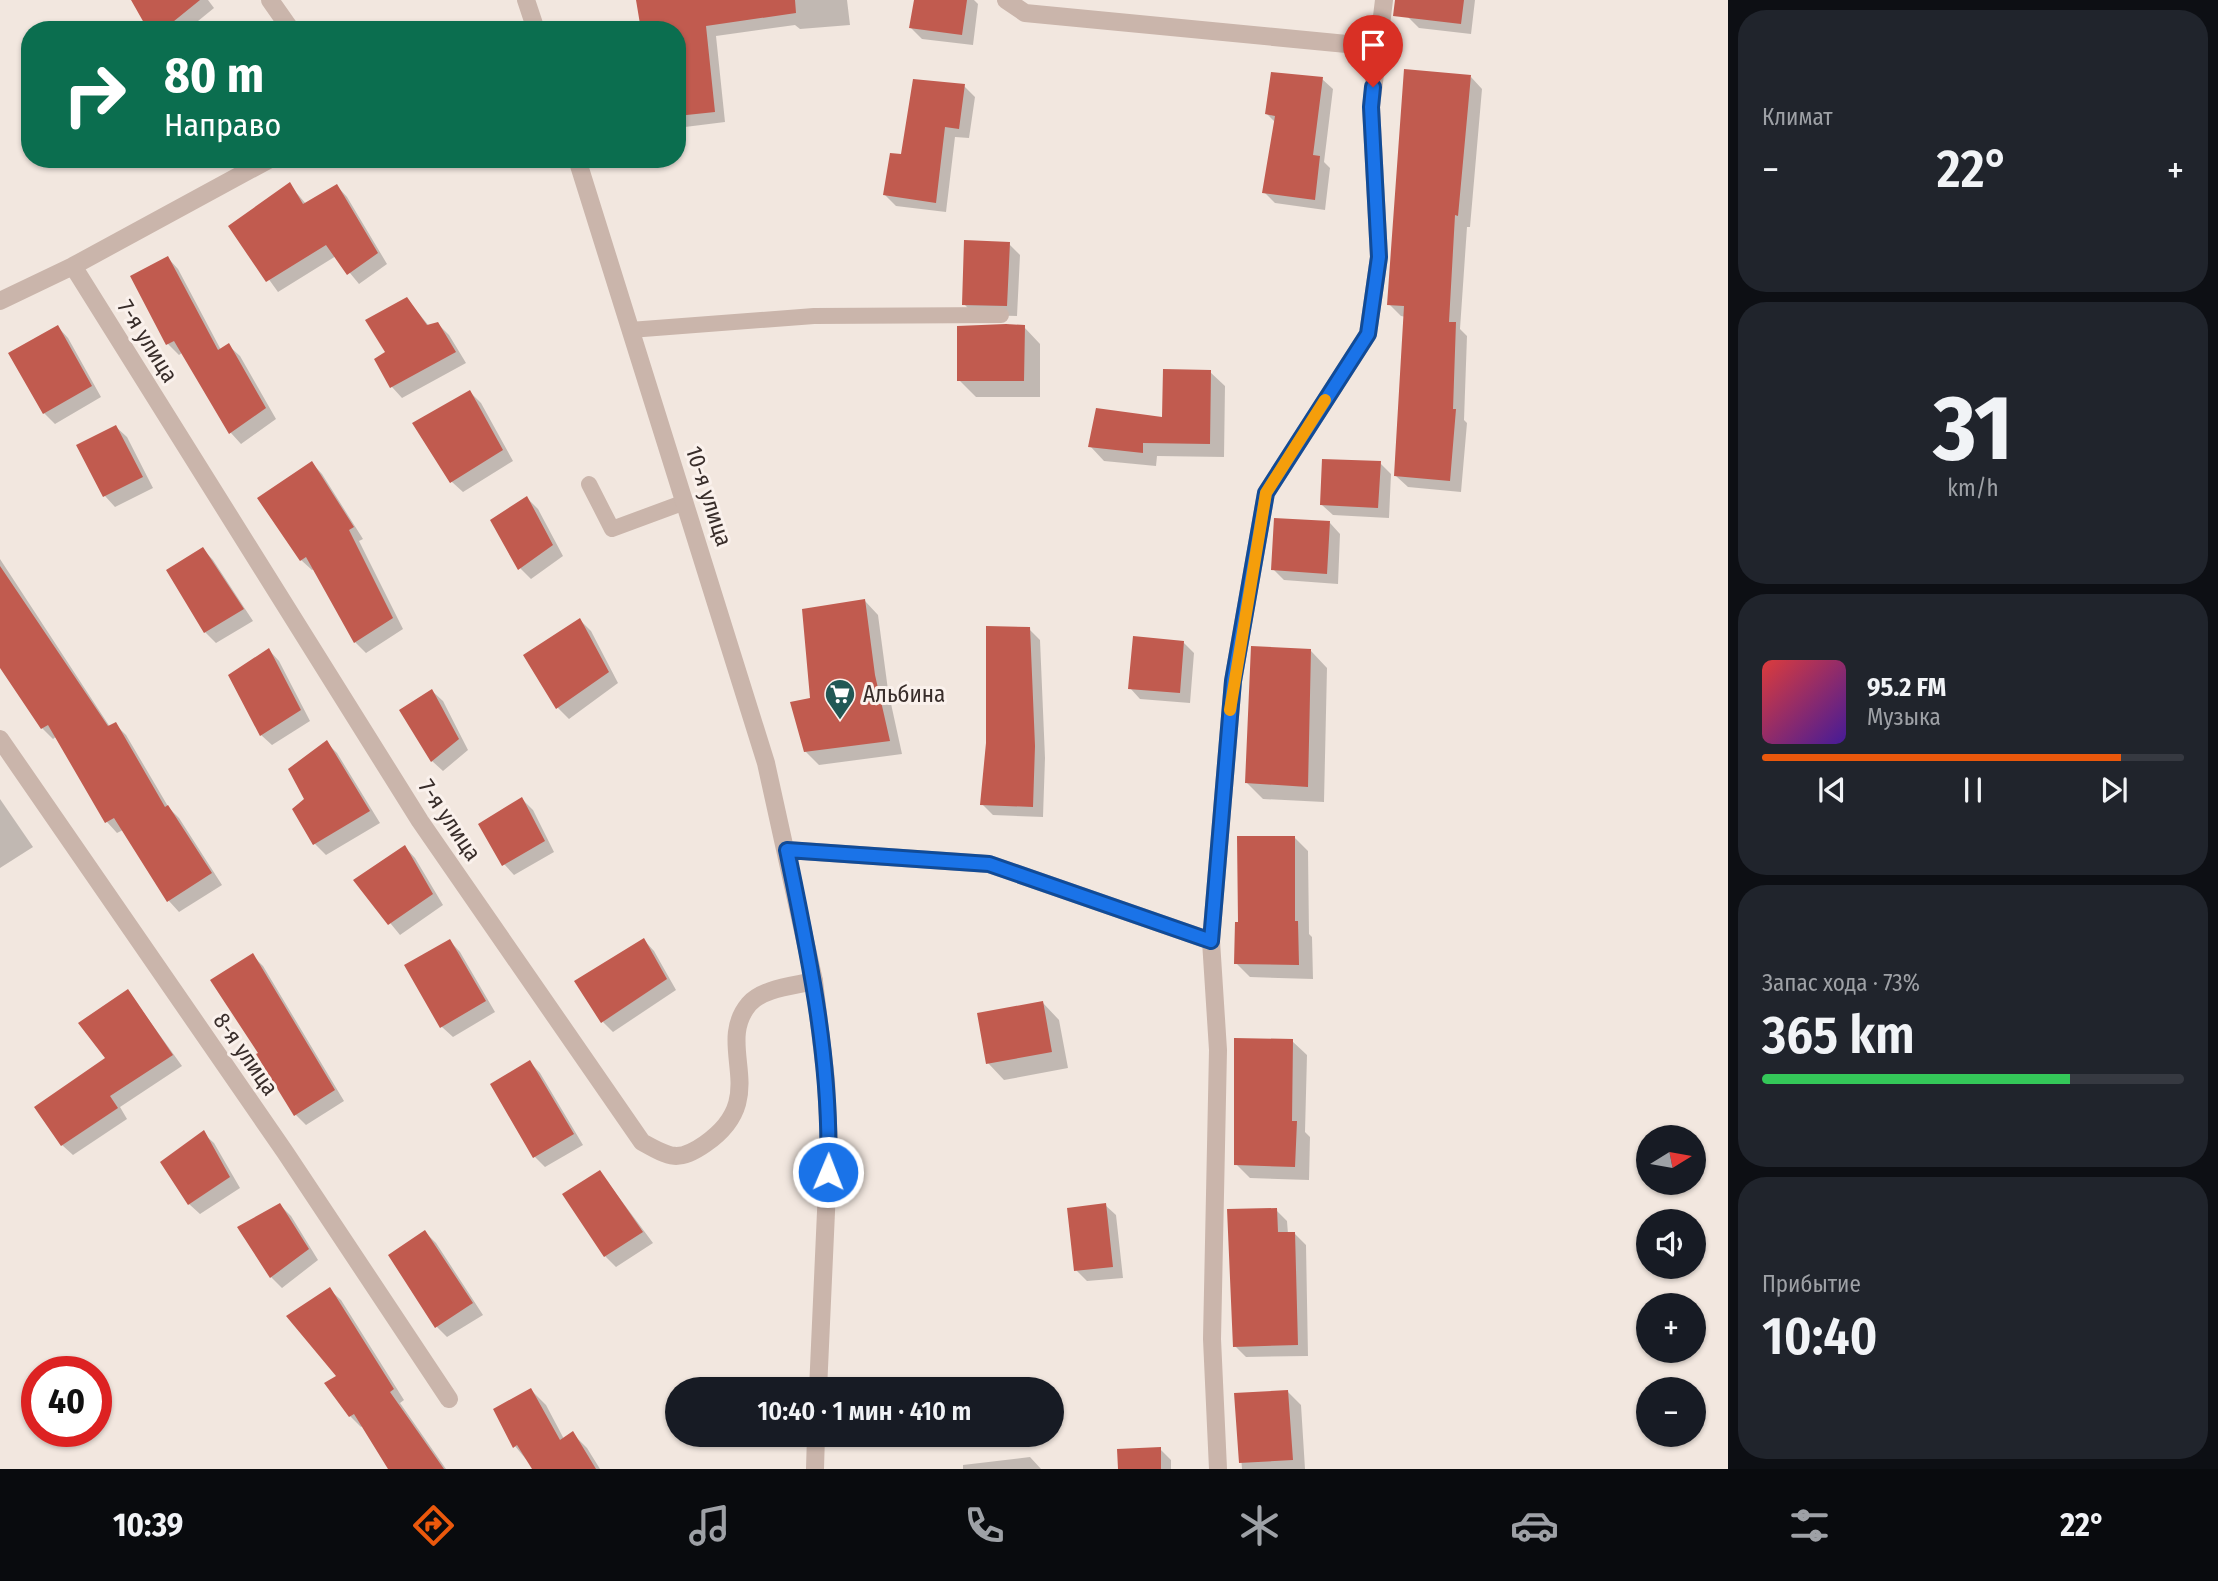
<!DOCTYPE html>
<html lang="ru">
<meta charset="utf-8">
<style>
:root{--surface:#171b24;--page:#20242c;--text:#f1f3f6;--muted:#9ea1a6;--line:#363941;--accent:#ea580c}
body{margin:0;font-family:"Fira Sans Condensed",sans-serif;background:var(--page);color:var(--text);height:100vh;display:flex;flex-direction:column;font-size:26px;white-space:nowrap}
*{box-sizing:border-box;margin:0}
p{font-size:23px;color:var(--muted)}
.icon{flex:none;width:38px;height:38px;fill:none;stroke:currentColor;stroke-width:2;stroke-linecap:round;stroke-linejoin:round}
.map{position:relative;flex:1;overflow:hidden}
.panel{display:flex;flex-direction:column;gap:10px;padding:10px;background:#0d0f14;width:490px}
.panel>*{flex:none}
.guide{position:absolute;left:21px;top:21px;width:665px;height:147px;border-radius:28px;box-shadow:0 2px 5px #0004;background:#0b6e4f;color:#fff;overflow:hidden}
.needle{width:46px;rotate:79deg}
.buttons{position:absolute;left:1636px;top:1125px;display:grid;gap:14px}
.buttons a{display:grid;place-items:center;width:70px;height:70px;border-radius:50%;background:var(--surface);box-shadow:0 2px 5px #0004;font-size:35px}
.speed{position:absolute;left:21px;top:1356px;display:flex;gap:14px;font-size:35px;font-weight:700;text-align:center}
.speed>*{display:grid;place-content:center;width:91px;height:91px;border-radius:50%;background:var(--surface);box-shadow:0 2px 5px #0004;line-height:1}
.speed .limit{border:10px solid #d22;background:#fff;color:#111}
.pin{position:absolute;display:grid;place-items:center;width:60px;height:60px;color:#fff;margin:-72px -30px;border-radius:50% 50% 50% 0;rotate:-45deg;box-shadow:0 0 7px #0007}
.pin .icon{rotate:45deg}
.me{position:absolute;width:77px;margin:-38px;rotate:1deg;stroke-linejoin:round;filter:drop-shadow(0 0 5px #0008)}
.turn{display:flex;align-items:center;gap:24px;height:147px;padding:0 28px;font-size:32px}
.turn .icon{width:91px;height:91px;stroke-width:2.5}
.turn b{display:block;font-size:49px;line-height:60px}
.big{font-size:52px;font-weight:600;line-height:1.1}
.panel .widget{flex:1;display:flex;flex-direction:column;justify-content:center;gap:10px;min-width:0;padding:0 24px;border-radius:28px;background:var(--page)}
.panel .dial{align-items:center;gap:0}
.dial b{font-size:91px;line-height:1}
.song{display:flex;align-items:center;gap:21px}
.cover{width:84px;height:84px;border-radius:10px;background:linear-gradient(135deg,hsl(0 70% 55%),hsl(260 70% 35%))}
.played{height:7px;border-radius:4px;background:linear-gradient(90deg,var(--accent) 85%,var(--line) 85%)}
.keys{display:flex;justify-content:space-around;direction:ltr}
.heat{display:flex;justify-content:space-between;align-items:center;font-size:38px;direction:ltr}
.charge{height:10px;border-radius:5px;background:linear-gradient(90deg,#34c759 73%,var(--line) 0)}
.trip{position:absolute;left:665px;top:1377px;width:399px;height:70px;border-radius:35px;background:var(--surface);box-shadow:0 2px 5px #0004;font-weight:600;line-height:70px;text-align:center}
.dock{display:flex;height:112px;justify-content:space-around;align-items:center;background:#090b0e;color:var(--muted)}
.dock .icon{width:49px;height:49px}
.dock .current{color:var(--accent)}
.dock b{font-size:32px;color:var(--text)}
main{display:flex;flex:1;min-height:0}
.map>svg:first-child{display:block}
.shadow{fill:#0003}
.building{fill:#c15b4f}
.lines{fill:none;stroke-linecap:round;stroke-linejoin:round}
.service{stroke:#cab5ab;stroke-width:16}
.minor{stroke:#cab5ab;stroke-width:18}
.tertiary{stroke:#cab5ab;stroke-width:18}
.route-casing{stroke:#114b97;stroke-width:18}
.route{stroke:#1a73e8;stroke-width:12}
.slow{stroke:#f59e0b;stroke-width:12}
.labels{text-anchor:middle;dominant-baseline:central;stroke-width:6;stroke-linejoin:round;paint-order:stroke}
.street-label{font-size:23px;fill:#382d2a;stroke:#faf1ec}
.poi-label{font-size:23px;fill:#382d2a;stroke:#faf1ec;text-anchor:start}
</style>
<main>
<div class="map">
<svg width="1728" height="1469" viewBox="0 0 1728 1469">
<rect width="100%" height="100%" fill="#f2e7df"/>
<path class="shadow" d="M 133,0 L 208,0 L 214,8 L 187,30 L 150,30 Z
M 638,0 L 847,0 L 850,25 L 800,29 L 795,25 L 716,36 L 725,122 L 677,128 L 677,30 Z
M 916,0 L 974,0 L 978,4 L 973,45 L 922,39 L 911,28 Z
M 1410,0 L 1475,0 L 1471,34 L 1419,28 L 1408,17 Z
M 1471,77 L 1482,89 L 1470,227 L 1467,227 L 1460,329 L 1467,336 L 1464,420 L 1467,423 L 1461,492 L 1408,487 L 1396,476 L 1406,317 L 1401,316 L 1389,304 Z
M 1322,79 L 1333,89 L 1324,162 L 1330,168 L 1325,210 L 1275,203 L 1264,192 L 1276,123 L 1267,114 Z
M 964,86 L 975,97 L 969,138 L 955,137 L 946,212 L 896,206 L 885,195 L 902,156 Z
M 289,184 L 306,204 L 337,186 L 347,197 L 387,264 L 359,284 L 336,256 L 278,292 L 231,227 Z
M 1009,244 L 1020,255 L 1017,316 L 975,315 L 964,304 Z
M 168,258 L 178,269 L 221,350 L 229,346 L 240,356 L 276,419 L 241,444 L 231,433 L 183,352 L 179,355 L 168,344 Z
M 407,299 L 429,326 L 438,324 L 449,335 L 466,363 L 402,398 L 392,387 L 387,353 Z
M 58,327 L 68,338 L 101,397 L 55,424 L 44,413 Z
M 1024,327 L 1040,344 L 1040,397 L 976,397 L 959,380 Z
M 1210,372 L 1225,386 L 1224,457 L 1157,456 L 1156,466 L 1104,461 L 1090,446 L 1163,419 Z
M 470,392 L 481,403 L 513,461 L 463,492 L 452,482 Z
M 116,427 L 127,437 L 153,488 L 115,507 L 105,496 L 79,446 Z
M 312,463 L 322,474 L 363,539 L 359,541 L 403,629 L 366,653 L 355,642 L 315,569 L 312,570 L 301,560 Z
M 1380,463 L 1391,474 L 1389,518 L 1333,515 L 1322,505 Z
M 527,498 L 538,509 L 563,556 L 531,579 L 520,568 Z
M 1330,523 L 1340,534 L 1338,584 L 1284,580 L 1273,569 Z
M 203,549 L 213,560 L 253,621 L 216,643 L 205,632 Z
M 0,559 L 110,727 L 115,724 L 126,735 L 169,808 L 179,818 L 222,885 L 179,912 L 169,901 L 123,830 L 117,833 L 107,822 L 57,736 L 53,739 L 42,728 L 0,663 Z
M 865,601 L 878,615 L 888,690 L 902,754 L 819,765 L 805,751 Z
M 580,620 L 591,631 L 618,683 L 569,719 L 558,708 L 525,655 Z
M 1029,629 L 1040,640 L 1045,758 L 1043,817 L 993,815 L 982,804 Z
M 1183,642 L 1194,653 L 1190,703 L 1140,699 L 1130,688 Z
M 269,650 L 279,661 L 310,721 L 272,745 L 261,735 Z
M 1311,651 L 1327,668 L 1324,802 L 1263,799 L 1247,783 Z
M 432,691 L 443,701 L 468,750 L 443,771 L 432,761 Z
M 327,743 L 337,753 L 380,823 L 326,855 L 315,844 L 294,810 L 307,799 Z
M 0,799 L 33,847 L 0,868 Z
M 522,799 L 533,810 L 554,852 L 514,875 L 504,864 Z
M 1294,837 L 1308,851 L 1309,934 L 1312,937 L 1313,979 L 1250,977 L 1236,963 Z
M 405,847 L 415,858 L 443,905 L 400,935 L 355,880 Z
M 644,940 L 654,951 L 676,990 L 613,1032 L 603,1022 Z
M 450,941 L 460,952 L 495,1012 L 453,1037 L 442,1027 Z
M 253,956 L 263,966 L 344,1101 L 306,1125 L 295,1114 Z
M 128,991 L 182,1066 L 120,1107 L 127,1119 L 73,1155 L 62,1145 L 108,1058 Z
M 1043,1003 L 1059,1020 L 1068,1068 L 1004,1080 L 988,1063 Z
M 1292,1041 L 1307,1055 L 1305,1132 L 1310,1137 L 1309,1180 L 1250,1178 L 1236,1164 Z
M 530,1062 L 540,1073 L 583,1145 L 545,1167 L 535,1157 Z
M 203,1133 L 214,1143 L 240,1188 L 200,1214 L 189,1204 Z
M 600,1172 L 653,1243 L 616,1267 L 605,1256 Z
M 280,1205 L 291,1216 L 318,1260 L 282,1288 L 271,1277 Z
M 1105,1205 L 1116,1215 L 1123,1278 L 1087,1281 L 1076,1270 Z
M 1276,1210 L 1287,1221 L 1288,1234 L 1295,1234 L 1306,1245 L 1308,1356 L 1246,1357 L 1235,1346 Z
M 425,1232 L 436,1243 L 483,1315 L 447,1337 L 437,1327 Z
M 330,1290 L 341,1300 L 404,1400 L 400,1403 L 446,1469 L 393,1469 L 363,1426 L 361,1427 L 350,1416 L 338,1377 Z
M 531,1390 L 546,1405 L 564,1439 L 573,1434 L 587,1448 L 600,1469 L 534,1469 L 515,1446 Z
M 1287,1391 L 1301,1405 L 1305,1469 L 1242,1469 L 1236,1395 Z
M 1160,1449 L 1171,1460 L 1171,1469 L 1120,1469 Z
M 1030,1457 L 1041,1469 L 963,1469 L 963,1465 Z"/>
<path class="building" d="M 131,0 L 200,0 L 163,30 L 148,30 Z
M 636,0 L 795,0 L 796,13 L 706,26 L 715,112 L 677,116 L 677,30 L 641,30 Z
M 914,0 L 967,0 L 962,35 L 909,28 Z
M 1395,0 L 1464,0 L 1461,24 L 1393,16 Z
M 1404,69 L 1471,75 L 1458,216 L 1455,215 L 1449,322 L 1456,322 L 1453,409 L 1456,409 L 1450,481 L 1394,476 L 1404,306 L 1387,305 Z
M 1271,72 L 1323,77 L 1313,155 L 1320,156 L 1315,200 L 1262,193 L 1275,116 L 1265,114 Z
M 913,79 L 965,84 L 959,129 L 945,127 L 936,203 L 883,195 L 890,153 L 901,154 Z
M 290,182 L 303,204 L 337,184 L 378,253 L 347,275 L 326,245 L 266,282 L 228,226 Z
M 964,240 L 1010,242 L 1007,306 L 962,305 Z
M 168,256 L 218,350 L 229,343 L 266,408 L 229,434 L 174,341 L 166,345 L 130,276 Z
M 407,297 L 427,325 L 438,322 L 456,352 L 390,388 L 374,359 L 385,352 L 365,320 Z
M 1006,324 L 1025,325 L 1024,381 L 957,381 L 957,326 Z
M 58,325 L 92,386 L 43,414 L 8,353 Z
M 1163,369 L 1211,370 L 1210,444 L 1143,443 L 1143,453 L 1088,447 L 1096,408 L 1162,417 Z
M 470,390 L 503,450 L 450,483 L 412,423 Z
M 116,425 L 143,477 L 103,497 L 76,445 Z
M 1322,459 L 1381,461 L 1378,508 L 1320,505 Z
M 312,461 L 354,527 L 349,530 L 393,618 L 354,643 L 306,557 L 300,561 L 257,498 Z
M 527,496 L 553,545 L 518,570 L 490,520 Z
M 1274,518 L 1330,521 L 1327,574 L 1271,570 Z
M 203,547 L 244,609 L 204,633 L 166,570 Z
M 0,566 L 108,726 L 116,722 L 165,807 L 168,805 L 212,873 L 167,902 L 114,818 L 105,823 L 48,725 L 41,729 L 0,668 Z
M 865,599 L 875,675 L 890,741 L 804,752 L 790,702 L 810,698 L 802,609 Z
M 580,618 L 609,672 L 556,709 L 523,655 Z
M 986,626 L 1030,627 L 1035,746 L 1033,807 L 980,805 L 986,743 Z
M 1133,636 L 1184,641 L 1180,693 L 1128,689 Z
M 1251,646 L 1311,649 L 1308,787 L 1245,783 Z
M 269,648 L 301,710 L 260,736 L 228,675 Z
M 432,689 L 459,739 L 431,762 L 399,710 Z
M 327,740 L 370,811 L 313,845 L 292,809 L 304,799 L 288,769 Z
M 522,797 L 545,841 L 502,866 L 478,824 Z
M 1237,836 L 1295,836 L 1295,921 L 1298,921 L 1299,965 L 1234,964 L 1235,922 L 1238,922 Z
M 405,845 L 433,894 L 388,925 L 353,880 Z
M 644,938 L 667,979 L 601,1023 L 574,981 Z
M 450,939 L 486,1001 L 440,1028 L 404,965 Z
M 253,953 L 335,1090 L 294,1116 L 256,1054 L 258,1053 L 210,980 Z
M 128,989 L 173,1055 L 110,1096 L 118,1108 L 61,1146 L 34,1107 L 105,1058 L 78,1023 Z
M 1043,1001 L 1052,1052 L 986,1064 L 977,1013 Z
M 1234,1038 L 1293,1039 L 1292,1121 L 1297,1121 L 1295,1167 L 1234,1165 Z
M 530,1060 L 574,1134 L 533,1158 L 490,1084 Z
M 204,1130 L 230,1177 L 188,1205 L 160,1162 Z
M 600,1170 L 643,1232 L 604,1257 L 562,1194 Z
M 280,1203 L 309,1249 L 270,1278 L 237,1227 Z
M 1106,1203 L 1113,1267 L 1074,1271 L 1067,1208 Z
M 1277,1208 L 1278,1232 L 1295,1232 L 1298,1345 L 1233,1347 L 1227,1209 Z
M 425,1230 L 473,1303 L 435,1328 L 388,1255 Z
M 330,1287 L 394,1389 L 390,1392 L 444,1469 L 388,1469 L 354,1414 L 349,1417 L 324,1383 L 336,1376 L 286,1316 Z
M 531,1388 L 560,1440 L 573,1431 L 596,1469 L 532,1469 L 517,1445 L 513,1448 L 493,1409 Z
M 1288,1390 L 1293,1460 L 1239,1463 L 1234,1393 Z
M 1161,1447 L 1161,1469 L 1118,1469 L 1117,1449 Z"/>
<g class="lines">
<path class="service" d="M 630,330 L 814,316 L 1001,315
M 589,484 L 612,529 L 685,502"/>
<path class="minor" d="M 270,0 L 291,30
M 1006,0 L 1025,13 L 1378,47
M 73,266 L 420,821 L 642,1142 C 669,1157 678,1163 705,1144 C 773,1097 713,1047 749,1004 C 763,988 794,986 814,981
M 0,301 L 73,266 L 270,159
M 0,739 L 285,1152 L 449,1399
M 787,850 L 989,864 L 1211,941 L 1218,1050 L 1212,1339 L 1218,1469
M 1211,941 L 1233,681 L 1266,493 L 1368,334 L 1379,257 L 1371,107 L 1384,0"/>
<path class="tertiary" d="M 526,0 L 536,30
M 577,159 L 766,763 L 814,981 L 826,1080 L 829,1145 L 818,1390
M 815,1469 L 816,1435"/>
</g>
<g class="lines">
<g class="route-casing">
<path id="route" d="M 828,1172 C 832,1063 809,956 787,850 L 989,864 L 1211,941 L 1233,681 L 1266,493 L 1368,334 L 1379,257 L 1371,107 L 1373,87"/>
</g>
<use href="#route" class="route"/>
<path class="slow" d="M 1230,710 L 1266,493 L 1325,400"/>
</g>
<defs>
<g id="supermarket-pin" transform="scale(1.575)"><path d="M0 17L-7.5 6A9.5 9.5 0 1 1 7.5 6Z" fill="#215855" stroke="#faf1ec"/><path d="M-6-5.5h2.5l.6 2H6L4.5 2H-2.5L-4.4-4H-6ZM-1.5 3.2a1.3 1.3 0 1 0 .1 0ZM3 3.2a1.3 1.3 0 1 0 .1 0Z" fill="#fff"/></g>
</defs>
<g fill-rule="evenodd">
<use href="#supermarket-pin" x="840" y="694"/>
</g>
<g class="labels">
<g class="street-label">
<text transform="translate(148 341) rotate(58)">7-я улица</text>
<text transform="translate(709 496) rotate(72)">10-я улица</text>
<text transform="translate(450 820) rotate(56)">7-я улица</text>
<text transform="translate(246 1054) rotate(55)">8-я улица</text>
</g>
<g class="poi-label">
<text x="863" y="694">Альбина</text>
</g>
</g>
</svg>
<div class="buttons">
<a><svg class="needle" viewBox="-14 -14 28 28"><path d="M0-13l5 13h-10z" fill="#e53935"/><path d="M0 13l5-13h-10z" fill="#9ea1a6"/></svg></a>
<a><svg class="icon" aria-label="sound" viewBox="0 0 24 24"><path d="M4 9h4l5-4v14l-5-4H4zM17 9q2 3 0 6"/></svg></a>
<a>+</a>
<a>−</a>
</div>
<div class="speed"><div class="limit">40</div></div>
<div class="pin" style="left:1373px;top:87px;background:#d93025"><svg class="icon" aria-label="arrive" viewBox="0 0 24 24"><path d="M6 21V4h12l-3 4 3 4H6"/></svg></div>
<svg class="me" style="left:828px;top:1172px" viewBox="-20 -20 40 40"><circle r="17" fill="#1a73e8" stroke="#fff" stroke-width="3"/><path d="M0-11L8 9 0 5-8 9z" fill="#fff"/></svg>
<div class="trip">10:40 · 1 мин · 410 m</div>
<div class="guide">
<div class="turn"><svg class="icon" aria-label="right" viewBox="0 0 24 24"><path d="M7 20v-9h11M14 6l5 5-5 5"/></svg><div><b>80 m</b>Направо</div></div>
</div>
</div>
<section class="panel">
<div class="widget"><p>Климат</p>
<div class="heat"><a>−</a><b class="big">22°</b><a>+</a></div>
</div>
<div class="widget dial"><b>31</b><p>km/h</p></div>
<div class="widget">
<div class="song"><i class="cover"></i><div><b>95.2 FM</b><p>Музыка</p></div></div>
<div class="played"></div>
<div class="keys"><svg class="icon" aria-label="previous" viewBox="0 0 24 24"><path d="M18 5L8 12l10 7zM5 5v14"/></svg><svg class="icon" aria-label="pause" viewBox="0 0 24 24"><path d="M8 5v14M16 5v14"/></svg><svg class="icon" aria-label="next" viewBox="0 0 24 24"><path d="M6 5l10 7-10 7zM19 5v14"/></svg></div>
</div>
<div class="widget"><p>Запас хода · 73%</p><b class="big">365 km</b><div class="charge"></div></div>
<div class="widget"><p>Прибытие</p><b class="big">10:40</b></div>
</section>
</main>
<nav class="dock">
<b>10:39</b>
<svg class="icon current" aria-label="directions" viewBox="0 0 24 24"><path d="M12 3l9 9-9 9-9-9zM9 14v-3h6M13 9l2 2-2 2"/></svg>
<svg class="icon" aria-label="music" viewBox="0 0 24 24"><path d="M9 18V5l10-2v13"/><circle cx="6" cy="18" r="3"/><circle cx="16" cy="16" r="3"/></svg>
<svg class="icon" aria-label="phone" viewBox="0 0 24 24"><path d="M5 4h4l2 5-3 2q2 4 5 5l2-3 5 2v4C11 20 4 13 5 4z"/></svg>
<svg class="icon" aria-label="climate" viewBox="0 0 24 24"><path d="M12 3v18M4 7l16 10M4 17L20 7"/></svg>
<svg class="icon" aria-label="car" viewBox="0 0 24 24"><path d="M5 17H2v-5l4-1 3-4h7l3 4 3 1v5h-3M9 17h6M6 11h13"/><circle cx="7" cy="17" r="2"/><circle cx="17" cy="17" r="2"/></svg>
<svg class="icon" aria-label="filters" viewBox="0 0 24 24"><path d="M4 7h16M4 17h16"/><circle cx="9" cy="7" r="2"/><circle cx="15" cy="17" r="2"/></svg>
<b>22°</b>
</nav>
